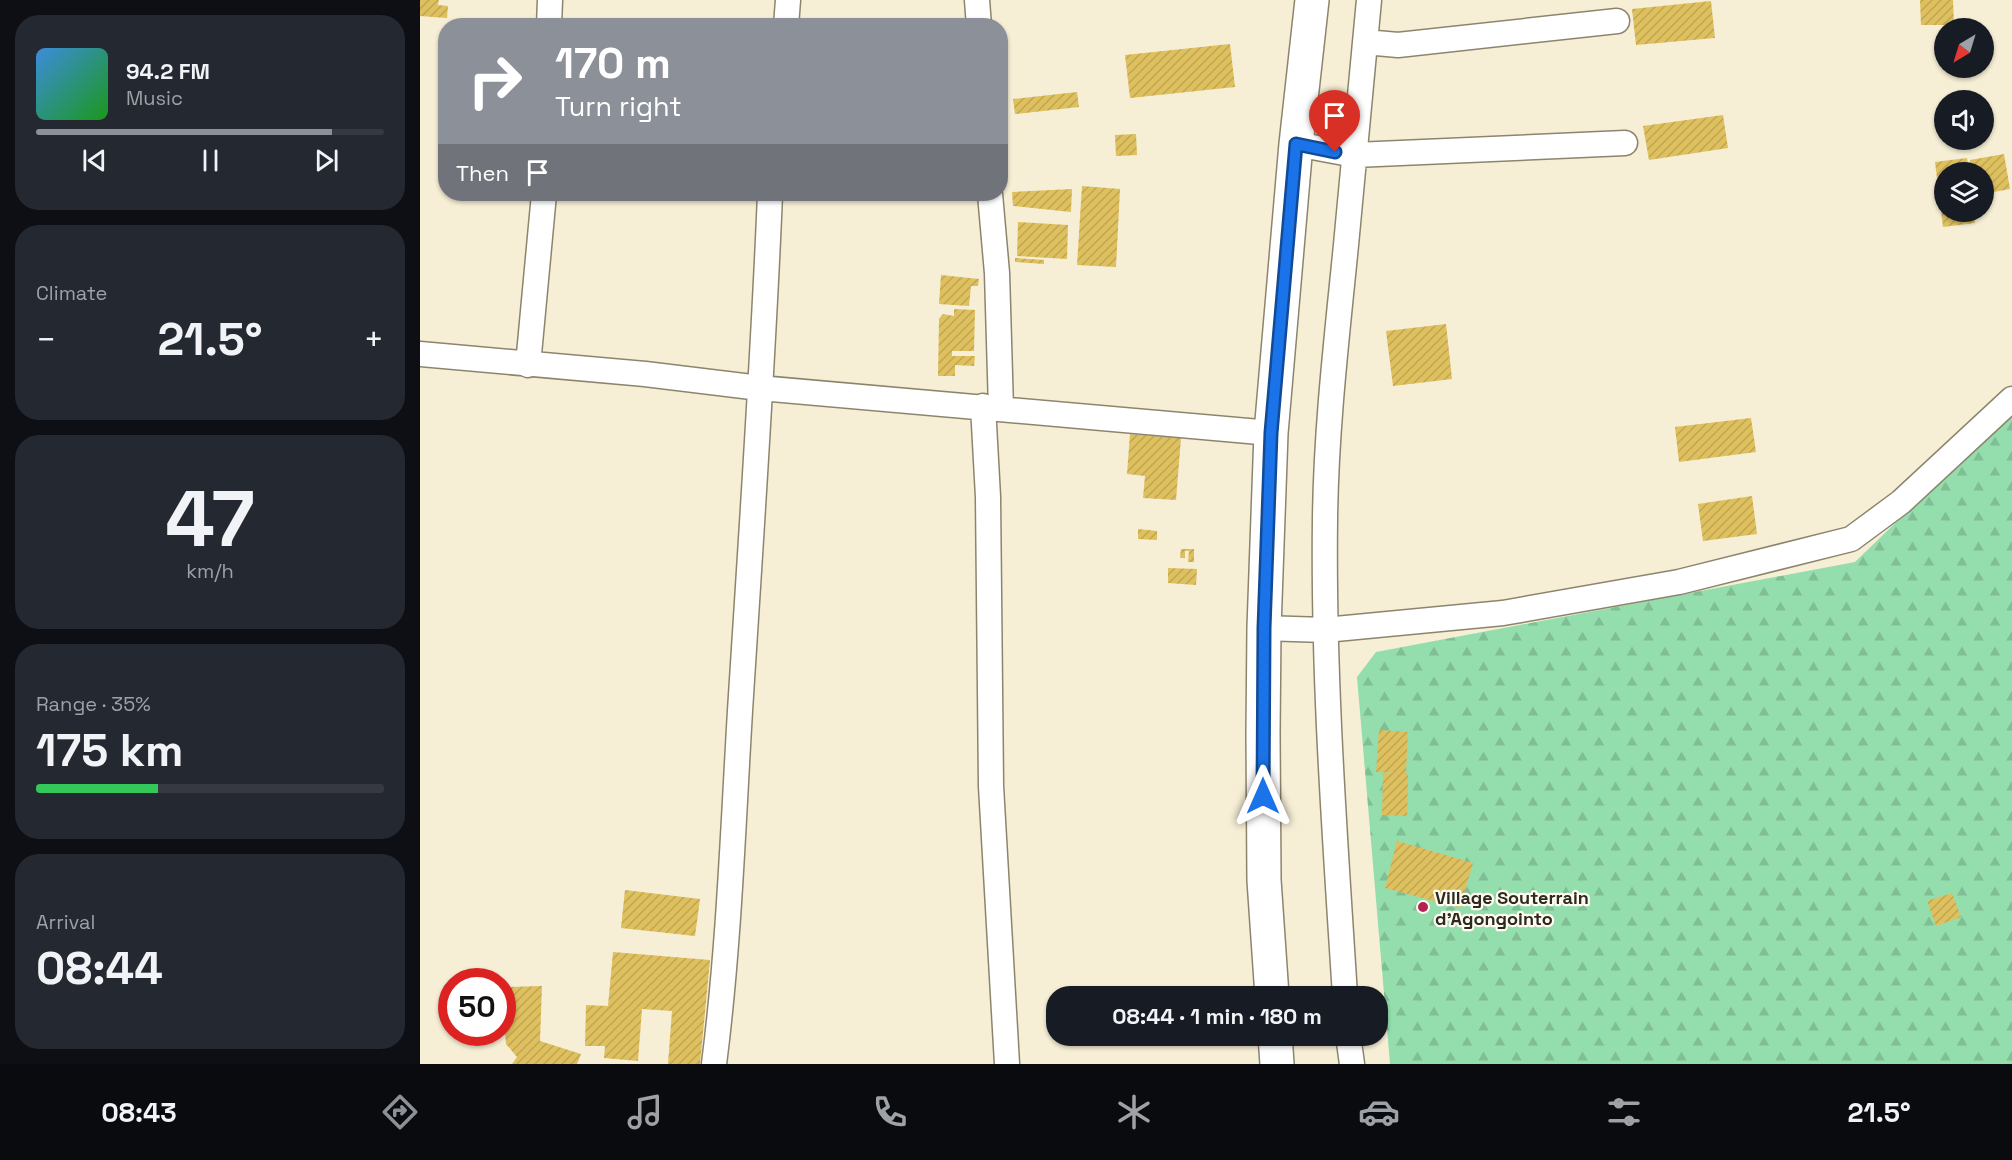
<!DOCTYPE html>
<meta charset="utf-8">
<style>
:root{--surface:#171b24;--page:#242831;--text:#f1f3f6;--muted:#9ea1a6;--line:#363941;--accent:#8c9099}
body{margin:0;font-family:"Space Grotesk",sans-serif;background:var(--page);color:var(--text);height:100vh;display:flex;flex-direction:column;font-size:22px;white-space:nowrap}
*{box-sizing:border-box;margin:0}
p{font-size:20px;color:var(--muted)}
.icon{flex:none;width:33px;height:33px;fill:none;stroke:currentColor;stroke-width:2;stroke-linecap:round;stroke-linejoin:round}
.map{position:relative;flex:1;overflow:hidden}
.details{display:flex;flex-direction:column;gap:15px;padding:15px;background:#0d0f14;width:420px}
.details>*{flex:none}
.guide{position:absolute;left:18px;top:18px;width:570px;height:183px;border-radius:24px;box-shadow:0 2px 4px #0004;background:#8c9099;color:#fff;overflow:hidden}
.needle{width:39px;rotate:218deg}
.fabs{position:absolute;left:1514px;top:18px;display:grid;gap:12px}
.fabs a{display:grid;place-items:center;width:60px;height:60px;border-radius:50%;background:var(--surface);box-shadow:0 2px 4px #0004;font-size:30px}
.speed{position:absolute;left:18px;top:968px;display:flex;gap:12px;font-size:30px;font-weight:700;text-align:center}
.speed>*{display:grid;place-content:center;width:78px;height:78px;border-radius:50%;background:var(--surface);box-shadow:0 2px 4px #0004;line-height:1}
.speed .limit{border:9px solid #d22;background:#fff;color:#111}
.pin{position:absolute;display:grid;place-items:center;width:51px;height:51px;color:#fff;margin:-62px -26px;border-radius:50% 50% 50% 0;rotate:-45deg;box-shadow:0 0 6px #0007}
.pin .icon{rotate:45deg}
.me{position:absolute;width:66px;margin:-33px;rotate:0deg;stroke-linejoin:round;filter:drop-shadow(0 0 4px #0008)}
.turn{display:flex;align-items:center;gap:21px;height:126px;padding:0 18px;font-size:27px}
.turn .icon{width:78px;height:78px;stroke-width:2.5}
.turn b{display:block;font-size:42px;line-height:51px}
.then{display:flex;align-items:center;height:57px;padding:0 18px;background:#0003;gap:12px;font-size:22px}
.big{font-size:45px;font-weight:800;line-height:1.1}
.details .card{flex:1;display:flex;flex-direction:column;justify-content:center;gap:9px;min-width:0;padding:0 21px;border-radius:24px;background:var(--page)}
.details .dial{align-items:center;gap:0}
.dial b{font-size:78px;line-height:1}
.song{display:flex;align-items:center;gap:18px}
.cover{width:72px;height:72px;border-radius:9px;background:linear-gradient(135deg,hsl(210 70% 55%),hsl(120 70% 35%))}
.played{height:6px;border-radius:3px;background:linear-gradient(90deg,var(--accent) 85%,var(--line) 85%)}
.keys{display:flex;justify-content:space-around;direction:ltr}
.heat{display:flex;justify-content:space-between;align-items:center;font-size:33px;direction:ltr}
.charge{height:9px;border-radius:4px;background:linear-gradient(90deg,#34c759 35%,var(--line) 0)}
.trip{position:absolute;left:626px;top:986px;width:342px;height:60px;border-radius:24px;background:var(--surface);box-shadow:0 2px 4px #0004;font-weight:800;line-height:60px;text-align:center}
.dock{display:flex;height:96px;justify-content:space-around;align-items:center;background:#090b0e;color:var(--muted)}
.dock .icon{width:42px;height:42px}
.dock .selected{color:var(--accent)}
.dock b{font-size:27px;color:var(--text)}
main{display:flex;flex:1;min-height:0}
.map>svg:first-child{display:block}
.forest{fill:url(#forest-firs)}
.building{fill:url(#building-hatch)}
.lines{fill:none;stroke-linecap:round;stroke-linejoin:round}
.minor-casing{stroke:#8c856e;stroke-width:27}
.secondary-casing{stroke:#8c856e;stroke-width:36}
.minor{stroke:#fff;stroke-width:24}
.secondary{stroke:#fff;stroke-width:33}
.route-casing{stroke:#114b97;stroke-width:15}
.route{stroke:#1a73e8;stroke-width:10}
.poi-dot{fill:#b32352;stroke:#fffbf1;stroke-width:2}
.labels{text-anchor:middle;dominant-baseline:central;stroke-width:4.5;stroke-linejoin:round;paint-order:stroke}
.poi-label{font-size:18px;font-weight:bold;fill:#2c291f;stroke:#fffbf1;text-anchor:start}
</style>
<main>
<section class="details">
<div class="card">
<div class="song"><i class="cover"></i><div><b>94.2 FM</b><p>Music</p></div></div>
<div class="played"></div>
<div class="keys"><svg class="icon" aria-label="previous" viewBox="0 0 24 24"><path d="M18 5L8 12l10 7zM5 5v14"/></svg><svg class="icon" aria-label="pause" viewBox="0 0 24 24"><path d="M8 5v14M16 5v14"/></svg><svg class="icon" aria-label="next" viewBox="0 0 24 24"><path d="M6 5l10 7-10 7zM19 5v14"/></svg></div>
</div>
<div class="card"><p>Climate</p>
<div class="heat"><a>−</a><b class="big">21.5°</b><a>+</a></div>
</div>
<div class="card dial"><b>47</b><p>km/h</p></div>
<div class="card"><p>Range · 35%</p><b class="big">175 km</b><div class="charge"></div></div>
<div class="card"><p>Arrival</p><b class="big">08:44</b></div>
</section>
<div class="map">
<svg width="1592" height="1064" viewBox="0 0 1592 1064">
<defs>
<pattern id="forest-firs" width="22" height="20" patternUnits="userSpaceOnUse" patternTransform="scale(1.5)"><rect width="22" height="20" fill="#94dead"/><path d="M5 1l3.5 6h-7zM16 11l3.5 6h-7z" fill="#80be94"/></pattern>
<pattern id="building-hatch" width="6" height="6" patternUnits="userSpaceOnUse" patternTransform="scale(1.5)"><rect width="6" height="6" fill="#dfc05f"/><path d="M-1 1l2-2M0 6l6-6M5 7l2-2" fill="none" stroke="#c0a552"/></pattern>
</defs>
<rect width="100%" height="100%" fill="#f6eed5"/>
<path class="forest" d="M 1592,410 L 1592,1064 L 970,1064 L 937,677 L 956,652 L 1435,562 Z"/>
<path class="building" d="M 0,0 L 19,0 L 18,5 L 28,6 L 27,18 L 0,16 Z
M 1500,0 L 1533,0 L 1534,25 L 1501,25 Z
M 1291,1 L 1295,38 L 1216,45 L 1212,9 Z
M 810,44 L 815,87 L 710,98 L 705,55 Z
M 657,92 L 659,107 L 595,114 L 593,99 Z
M 22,108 L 26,108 L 26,176 L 18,176 Z
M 1303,115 L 1308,148 L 1229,160 L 1223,126 Z
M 716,134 L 717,155 L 696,156 L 695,135 Z
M 1584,154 L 1590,189 L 1563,194 L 1563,172 L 1552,172 L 1550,160 Z
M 1547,158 L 1549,172 L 1524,172 L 1524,212 L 1554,212 L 1555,223 L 1523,227 L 1515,162 Z
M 662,186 L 700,189 L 696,267 L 657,265 Z
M 652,189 L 651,212 L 593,206 L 592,192 Z
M 598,222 L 648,225 L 647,259 L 597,256 Z
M 595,258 L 624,260 L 624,264 L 595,262 Z
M 521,275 L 559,279 L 558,286 L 551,286 L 549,306 L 519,304 Z
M 534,309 L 555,310 L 554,351 L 532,351 L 532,356 L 555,356 L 554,366 L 535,365 L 535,376 L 518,376 L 519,319 L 523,314 L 534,316 Z
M 1026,324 L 1032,379 L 973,386 L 966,331 Z
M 1331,418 L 1336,452 L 1259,462 L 1255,427 Z
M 710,434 L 761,438 L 756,500 L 723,498 L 725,476 L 707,474 Z
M 1332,496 L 1337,534 L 1283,541 L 1278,504 Z
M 718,529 L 737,531 L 737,540 L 718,539 Z
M 761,549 L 774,549 L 774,562 L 768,562 L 769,551 L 765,551 L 765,558 L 760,558 Z
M 748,568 L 777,569 L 776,585 L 748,583 Z
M 959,730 L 988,732 L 986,774 L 988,774 L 987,816 L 962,815 L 963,774 L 975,773 L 956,772 Z
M 977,841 L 1053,863 L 1040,908 L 965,888 Z
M 205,890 L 280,899 L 275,936 L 201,928 Z
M 1532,893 L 1541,917 L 1516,926 L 1507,901 Z
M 193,952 L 290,960 L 280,1064 L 248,1064 L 252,1011 L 222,1009 L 218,1061 L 184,1058 L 185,1046 L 165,1046 L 166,1005 L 188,1006 Z
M 122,986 L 120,1041 L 161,1054 L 157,1064 L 92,1064 L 97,1057 L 86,1044 L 85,1032 L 86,987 Z"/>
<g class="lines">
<g class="minor-casing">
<path id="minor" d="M 557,0 L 559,26
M 129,26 L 130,0
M 366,26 L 368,0
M 945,42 L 978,45 L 1197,21
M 876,144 L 935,155 L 1205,143
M 570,194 L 577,273 L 581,409
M 0,354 L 225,374 L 340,388 L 851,433
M 108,365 L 124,194
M 563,406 L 568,497 L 571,786 L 587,1064
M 844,628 L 905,630 L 1083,613 L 1259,582 L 1431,539 L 1481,502 L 1592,399
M 925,996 C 915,837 903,679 905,520 C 906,428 917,336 926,245 C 934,163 941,82 949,0
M 928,1035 L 932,1064
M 294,1064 C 309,947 313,828 320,711 C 331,538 343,366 350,194"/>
</g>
<g class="secondary-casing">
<path id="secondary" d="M 852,996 L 844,880 L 843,733 L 844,628 L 851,433 L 876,144 L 892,0
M 855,1035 L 857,1064"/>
</g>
<use href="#minor" class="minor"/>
<use href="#secondary" class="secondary"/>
</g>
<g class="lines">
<g class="route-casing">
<path id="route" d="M 843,796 L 844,628 L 851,433 L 876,144 L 915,152"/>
</g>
<use href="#route" class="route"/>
</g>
<circle class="poi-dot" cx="1003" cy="907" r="6"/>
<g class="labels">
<g class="poi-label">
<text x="1015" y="897">Village Souterrain<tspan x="1015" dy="21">d'Agongointo</tspan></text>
</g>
</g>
</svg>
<div class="fabs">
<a><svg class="needle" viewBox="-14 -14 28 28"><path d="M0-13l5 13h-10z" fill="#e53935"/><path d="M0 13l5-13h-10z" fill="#9ea1a6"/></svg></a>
<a><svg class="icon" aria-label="sound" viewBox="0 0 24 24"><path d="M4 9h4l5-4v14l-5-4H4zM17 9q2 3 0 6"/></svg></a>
<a><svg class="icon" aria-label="layers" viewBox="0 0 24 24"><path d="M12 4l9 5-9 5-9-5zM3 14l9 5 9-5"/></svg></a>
</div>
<div class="speed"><div class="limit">50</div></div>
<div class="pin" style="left:915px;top:152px;background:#d93025"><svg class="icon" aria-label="arrive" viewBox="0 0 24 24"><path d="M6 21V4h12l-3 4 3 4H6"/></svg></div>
<svg class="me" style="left:843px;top:796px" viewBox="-20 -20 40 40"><path d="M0-17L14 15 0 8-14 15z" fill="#1a73e8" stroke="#fff" stroke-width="4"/></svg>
<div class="trip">08:44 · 1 min · 180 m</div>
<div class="guide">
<div class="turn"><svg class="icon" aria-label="right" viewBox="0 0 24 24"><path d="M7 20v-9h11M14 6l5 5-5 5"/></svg><div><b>170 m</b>Turn right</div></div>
<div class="then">Then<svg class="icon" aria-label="arrive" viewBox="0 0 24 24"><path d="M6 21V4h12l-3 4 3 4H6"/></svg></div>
</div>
</div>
</main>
<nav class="dock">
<b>08:43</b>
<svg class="icon selected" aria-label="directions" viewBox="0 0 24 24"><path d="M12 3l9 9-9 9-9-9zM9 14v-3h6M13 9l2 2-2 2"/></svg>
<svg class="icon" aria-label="music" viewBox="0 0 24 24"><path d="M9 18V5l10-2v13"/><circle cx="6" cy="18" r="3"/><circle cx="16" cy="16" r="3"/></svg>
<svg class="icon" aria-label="phone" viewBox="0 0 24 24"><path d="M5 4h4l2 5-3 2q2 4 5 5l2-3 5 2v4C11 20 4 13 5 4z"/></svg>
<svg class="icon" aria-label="climate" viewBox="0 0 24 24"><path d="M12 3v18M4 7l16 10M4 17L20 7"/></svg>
<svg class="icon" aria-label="car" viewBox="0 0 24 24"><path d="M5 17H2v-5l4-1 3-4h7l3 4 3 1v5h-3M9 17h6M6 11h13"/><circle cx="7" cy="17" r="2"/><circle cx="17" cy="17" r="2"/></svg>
<svg class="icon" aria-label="filters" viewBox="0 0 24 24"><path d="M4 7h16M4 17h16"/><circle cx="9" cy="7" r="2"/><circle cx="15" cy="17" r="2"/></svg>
<b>21.5°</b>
</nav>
